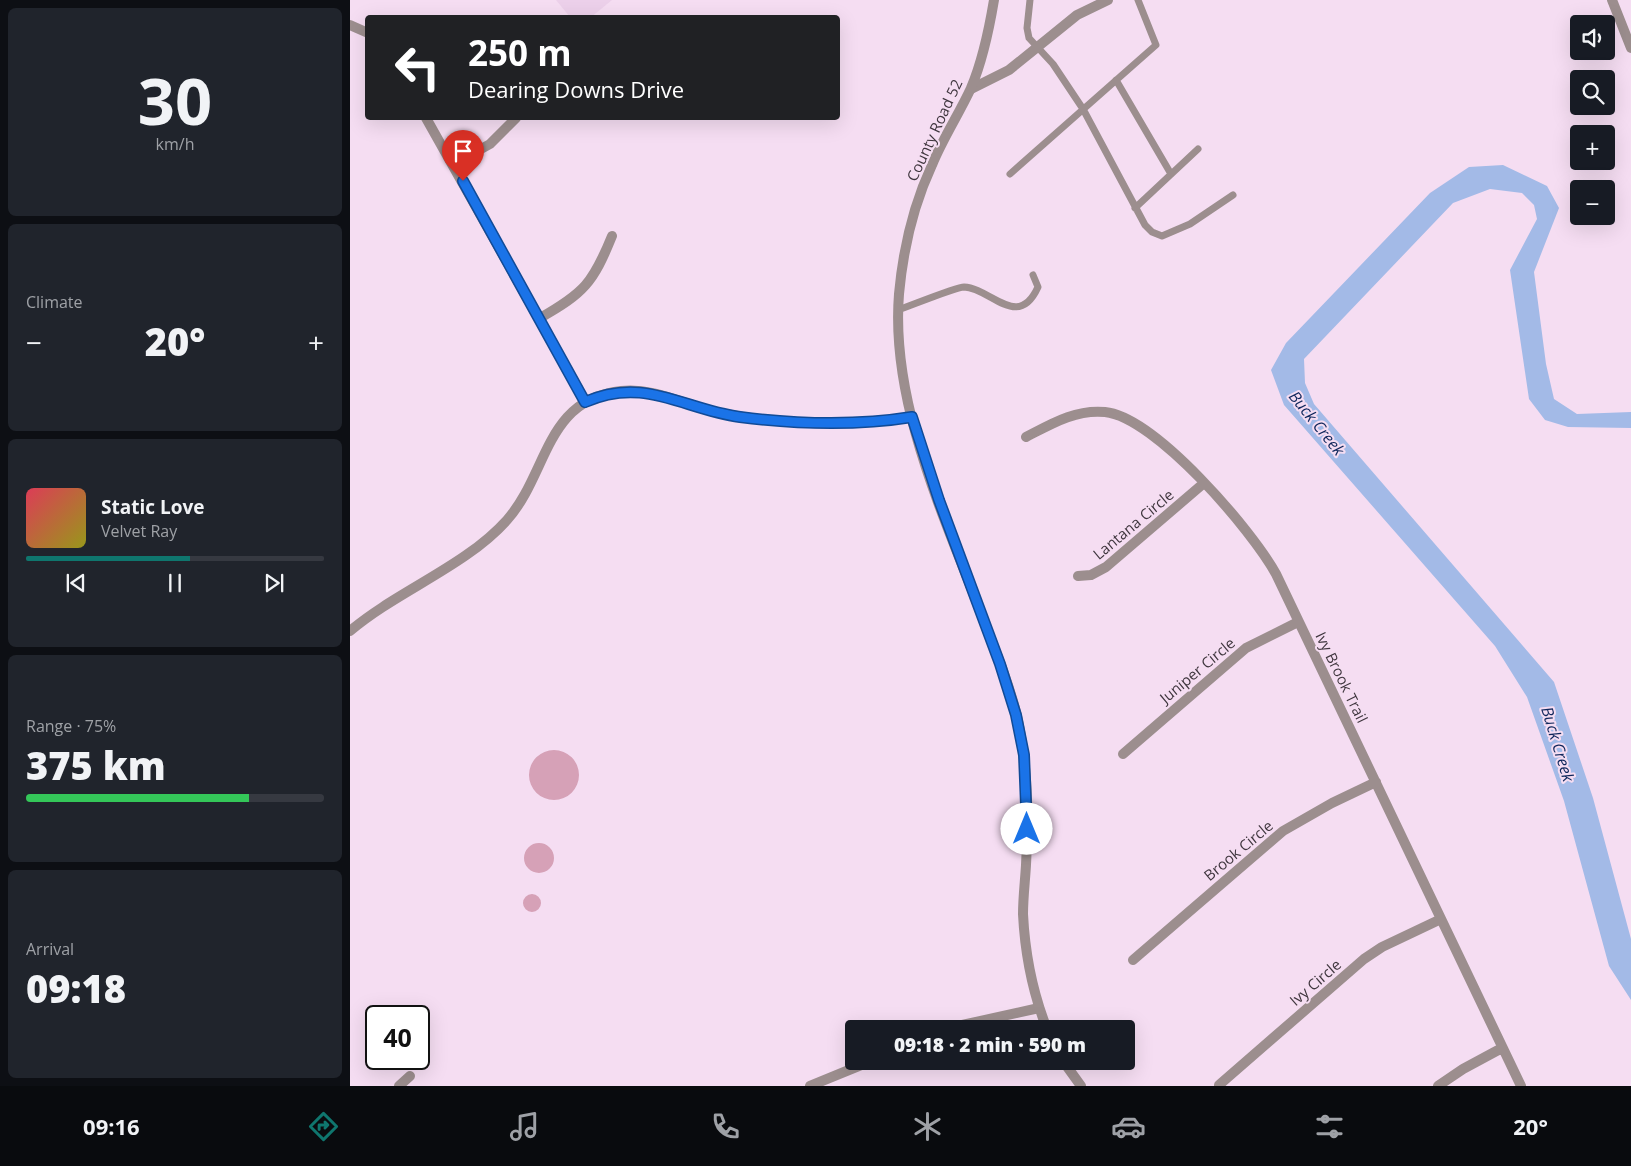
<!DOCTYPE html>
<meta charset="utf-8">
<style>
:root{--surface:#171b24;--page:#20242c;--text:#f1f3f6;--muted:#9ea1a6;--line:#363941;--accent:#0f766e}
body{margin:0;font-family:"Open Sans",sans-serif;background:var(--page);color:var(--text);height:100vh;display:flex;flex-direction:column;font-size:19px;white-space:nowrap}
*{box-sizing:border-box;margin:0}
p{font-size:16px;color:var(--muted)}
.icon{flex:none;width:28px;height:28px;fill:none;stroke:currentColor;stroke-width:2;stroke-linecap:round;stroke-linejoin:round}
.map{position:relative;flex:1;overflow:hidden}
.side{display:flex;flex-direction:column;gap:8px;padding:8px;background:#0d0f14;width:350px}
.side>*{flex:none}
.top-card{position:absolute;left:15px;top:15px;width:475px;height:105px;border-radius:5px;box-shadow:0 5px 20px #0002;background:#202124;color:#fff;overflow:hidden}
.fabs{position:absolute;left:1220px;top:15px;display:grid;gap:10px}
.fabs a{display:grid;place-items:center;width:45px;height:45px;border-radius:5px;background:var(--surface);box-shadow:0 5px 20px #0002;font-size:25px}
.speed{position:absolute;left:15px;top:1005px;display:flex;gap:10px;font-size:25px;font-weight:700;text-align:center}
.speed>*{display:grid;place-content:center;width:65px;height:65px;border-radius:50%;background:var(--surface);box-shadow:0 5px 20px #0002;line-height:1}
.speed .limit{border:2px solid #111;border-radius:8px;background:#fff;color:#111}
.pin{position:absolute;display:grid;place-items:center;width:42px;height:42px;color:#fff;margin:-51px -21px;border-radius:50% 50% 50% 0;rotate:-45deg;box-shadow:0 0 5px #0007}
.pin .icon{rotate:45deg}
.me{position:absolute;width:55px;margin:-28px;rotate:0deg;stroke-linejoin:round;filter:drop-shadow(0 0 4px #0008)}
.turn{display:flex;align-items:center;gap:18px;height:105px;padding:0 20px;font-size:22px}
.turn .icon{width:65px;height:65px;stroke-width:2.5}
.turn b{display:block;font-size:35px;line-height:42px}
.big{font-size:38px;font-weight:800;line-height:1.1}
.side .widget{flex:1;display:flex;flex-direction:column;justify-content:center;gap:8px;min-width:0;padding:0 18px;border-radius:8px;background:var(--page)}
.side .dial{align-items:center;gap:0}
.dial b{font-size:65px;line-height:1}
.song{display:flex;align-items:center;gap:15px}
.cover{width:60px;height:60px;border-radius:8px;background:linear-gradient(135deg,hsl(350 70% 55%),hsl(60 70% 35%))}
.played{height:5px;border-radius:2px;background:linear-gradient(90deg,var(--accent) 55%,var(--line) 55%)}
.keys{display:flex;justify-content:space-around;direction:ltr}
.heat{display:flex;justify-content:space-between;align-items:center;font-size:28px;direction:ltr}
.charge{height:8px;border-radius:4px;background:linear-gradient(90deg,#34c759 75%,var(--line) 0)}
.trip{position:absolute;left:495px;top:1020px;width:290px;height:50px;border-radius:5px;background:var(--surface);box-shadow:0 5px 20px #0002;font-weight:800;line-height:50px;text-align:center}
.menu{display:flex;height:80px;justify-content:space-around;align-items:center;background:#090b0e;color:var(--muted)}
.menu .icon{width:35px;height:35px}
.menu .on{color:var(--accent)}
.menu b{font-size:22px;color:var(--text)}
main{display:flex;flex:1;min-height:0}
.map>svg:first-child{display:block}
.built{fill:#ecd0ea}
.water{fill:#a3bae7}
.building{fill:#d6a1b7}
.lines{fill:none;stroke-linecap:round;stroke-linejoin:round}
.service{stroke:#9c8e8e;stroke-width:7}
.minor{stroke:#9c8e8e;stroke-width:10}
.tertiary{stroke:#9c8e8e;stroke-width:10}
.route-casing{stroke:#114b97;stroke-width:12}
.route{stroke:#1a73e8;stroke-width:9}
.labels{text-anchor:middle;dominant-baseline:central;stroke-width:4;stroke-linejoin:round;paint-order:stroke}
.street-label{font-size:15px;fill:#3f363e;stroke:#f5ddf2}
.water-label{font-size:16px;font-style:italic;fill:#0e265b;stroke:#f5ddf2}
</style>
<main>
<section class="side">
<div class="widget dial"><b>30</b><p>km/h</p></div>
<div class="widget"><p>Climate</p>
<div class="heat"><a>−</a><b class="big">20°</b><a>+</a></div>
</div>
<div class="widget">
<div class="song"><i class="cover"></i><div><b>Static Love</b><p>Velvet Ray</p></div></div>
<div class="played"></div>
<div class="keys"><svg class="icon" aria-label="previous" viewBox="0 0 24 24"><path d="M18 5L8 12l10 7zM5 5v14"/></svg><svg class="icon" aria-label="pause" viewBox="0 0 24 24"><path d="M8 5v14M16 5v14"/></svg><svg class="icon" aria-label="next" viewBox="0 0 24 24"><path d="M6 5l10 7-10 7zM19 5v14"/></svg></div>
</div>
<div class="widget"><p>Range · 75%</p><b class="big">375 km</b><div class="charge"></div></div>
<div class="widget"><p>Arrival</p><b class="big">09:18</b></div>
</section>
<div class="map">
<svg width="1281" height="1086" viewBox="0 0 1281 1086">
<rect width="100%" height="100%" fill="#f5ddf2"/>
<path class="built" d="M 206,0 L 262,0 L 240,18 L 220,17 Z"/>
<path class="water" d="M 1153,165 L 1197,186 L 1209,208 L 1184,272 L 1196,364 L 1204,399 L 1227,414 L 1281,412 L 1281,428 L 1218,427 L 1195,420 L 1179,399 L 1160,270 L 1187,219 L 1184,205 L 1172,193 L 1140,189 L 1103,203 L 954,359 L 955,383 L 964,404 L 1204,682 L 1243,798 L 1281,939 L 1281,1000 L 1259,966 L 1214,801 L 1177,697 L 1145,646 L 934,405 L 921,370 L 936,343 L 1080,193 L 1119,167 Z"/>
<path class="building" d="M179 775a25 25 0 1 1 50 0a25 25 0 1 1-50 0Z
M174 858a15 15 0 1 1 30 0a15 15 0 1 1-30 0Z
M173 903a9 9 0 1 1 18 0a9 9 0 1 1-18 0Z"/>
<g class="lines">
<path class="service" d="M 680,0 L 677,28 L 679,38 L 703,64 L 733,109 L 795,225 L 802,232 L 812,236 L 840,224 L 883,195
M 766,80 L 821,174
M 660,174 L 806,45 L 788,0
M 785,208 L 848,149
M 548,310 C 560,306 606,287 614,287 C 641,288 668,331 688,287 L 683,275"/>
<path class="minor" d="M 1262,0 L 1281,48
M 0,25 L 18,33
M 621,89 L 659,70 L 727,15 L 758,0
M 76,118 L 235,401
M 104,164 L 140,144 L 166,118
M 190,318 C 234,293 243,283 262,236
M 676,437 C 701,424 726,409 755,412 C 805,417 902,530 926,574 L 1171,1086
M 728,576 L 741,575 L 756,567 L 854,483
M 0,631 C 47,591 116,566 157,520 C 198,474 195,399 271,391 C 305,387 337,406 370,413 C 431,425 500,427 562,417
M 773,754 L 896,648 L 948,622
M 783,960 L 933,831 L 982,803 L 1026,782
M 594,1029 L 689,1008
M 869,1085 L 1014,959 L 1032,947 L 1091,919
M 49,1086 L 60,1076
M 460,1086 L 521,1061
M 1088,1086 L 1113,1069 L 1152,1048"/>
<path class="tertiary" d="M 644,0 C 639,30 633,60 621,88 C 609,114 593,138 582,165 C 563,206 553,250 549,294 C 540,406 597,522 635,624 C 647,654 659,684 667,716 C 678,765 679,816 676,865 C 675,882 673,898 673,914 C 675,954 682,991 697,1029
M 713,1061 L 731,1086"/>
</g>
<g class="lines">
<g class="route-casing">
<path id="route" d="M 113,181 L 235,402 C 295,376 332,409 390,417 C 446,424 506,426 562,417 L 589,500 L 650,664 L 666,715 L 674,755 L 677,829"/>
</g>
<use href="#route" class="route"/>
</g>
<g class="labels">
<g class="street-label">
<text transform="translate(584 130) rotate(-65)">County Road 52</text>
<text transform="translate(783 524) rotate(-40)">Lantana Circle</text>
<text transform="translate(847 670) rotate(-40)">Juniper Circle</text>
<text transform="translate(992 677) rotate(64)">Ivy Brook Trail</text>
<text transform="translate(888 850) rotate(-40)">Brook Circle</text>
<text transform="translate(965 982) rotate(-41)">Ivy Circle</text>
</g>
<g class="water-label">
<text transform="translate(967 423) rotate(51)">Buck Creek</text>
<text transform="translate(1208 744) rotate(73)">Buck Creek</text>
</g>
</g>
</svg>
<div class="fabs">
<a><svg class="icon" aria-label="sound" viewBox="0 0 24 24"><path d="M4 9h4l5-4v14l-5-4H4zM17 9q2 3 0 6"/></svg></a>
<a><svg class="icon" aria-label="search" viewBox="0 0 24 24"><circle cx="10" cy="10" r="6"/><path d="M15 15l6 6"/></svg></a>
<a>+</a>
<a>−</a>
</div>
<div class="speed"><div class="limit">40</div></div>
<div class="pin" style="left:113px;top:181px;background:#d93025"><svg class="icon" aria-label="arrive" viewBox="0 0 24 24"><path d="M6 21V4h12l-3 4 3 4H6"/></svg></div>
<svg class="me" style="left:677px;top:829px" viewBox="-20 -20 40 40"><circle r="19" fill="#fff"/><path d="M0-13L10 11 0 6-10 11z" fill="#1a73e8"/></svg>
<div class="trip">09:18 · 2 min · 590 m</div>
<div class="top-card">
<div class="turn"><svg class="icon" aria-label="left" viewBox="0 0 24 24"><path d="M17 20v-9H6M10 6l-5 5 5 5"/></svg><div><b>250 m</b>Dearing Downs Drive</div></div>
</div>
</div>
</main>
<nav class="menu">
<b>09:16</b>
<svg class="icon on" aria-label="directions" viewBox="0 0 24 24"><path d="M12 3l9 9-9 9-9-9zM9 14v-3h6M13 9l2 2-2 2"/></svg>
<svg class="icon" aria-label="music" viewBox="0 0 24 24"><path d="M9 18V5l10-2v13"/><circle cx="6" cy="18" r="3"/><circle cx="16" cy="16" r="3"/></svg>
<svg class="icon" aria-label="phone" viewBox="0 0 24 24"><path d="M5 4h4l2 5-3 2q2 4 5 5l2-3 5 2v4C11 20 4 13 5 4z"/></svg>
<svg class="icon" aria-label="climate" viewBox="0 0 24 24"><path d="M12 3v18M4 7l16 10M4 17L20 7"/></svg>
<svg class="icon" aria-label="car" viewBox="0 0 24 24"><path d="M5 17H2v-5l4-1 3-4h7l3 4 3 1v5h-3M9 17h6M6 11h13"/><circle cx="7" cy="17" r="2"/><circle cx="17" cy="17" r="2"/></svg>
<svg class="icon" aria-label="filters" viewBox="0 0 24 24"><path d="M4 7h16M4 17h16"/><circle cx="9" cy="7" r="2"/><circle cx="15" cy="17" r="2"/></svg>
<b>20°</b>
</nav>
